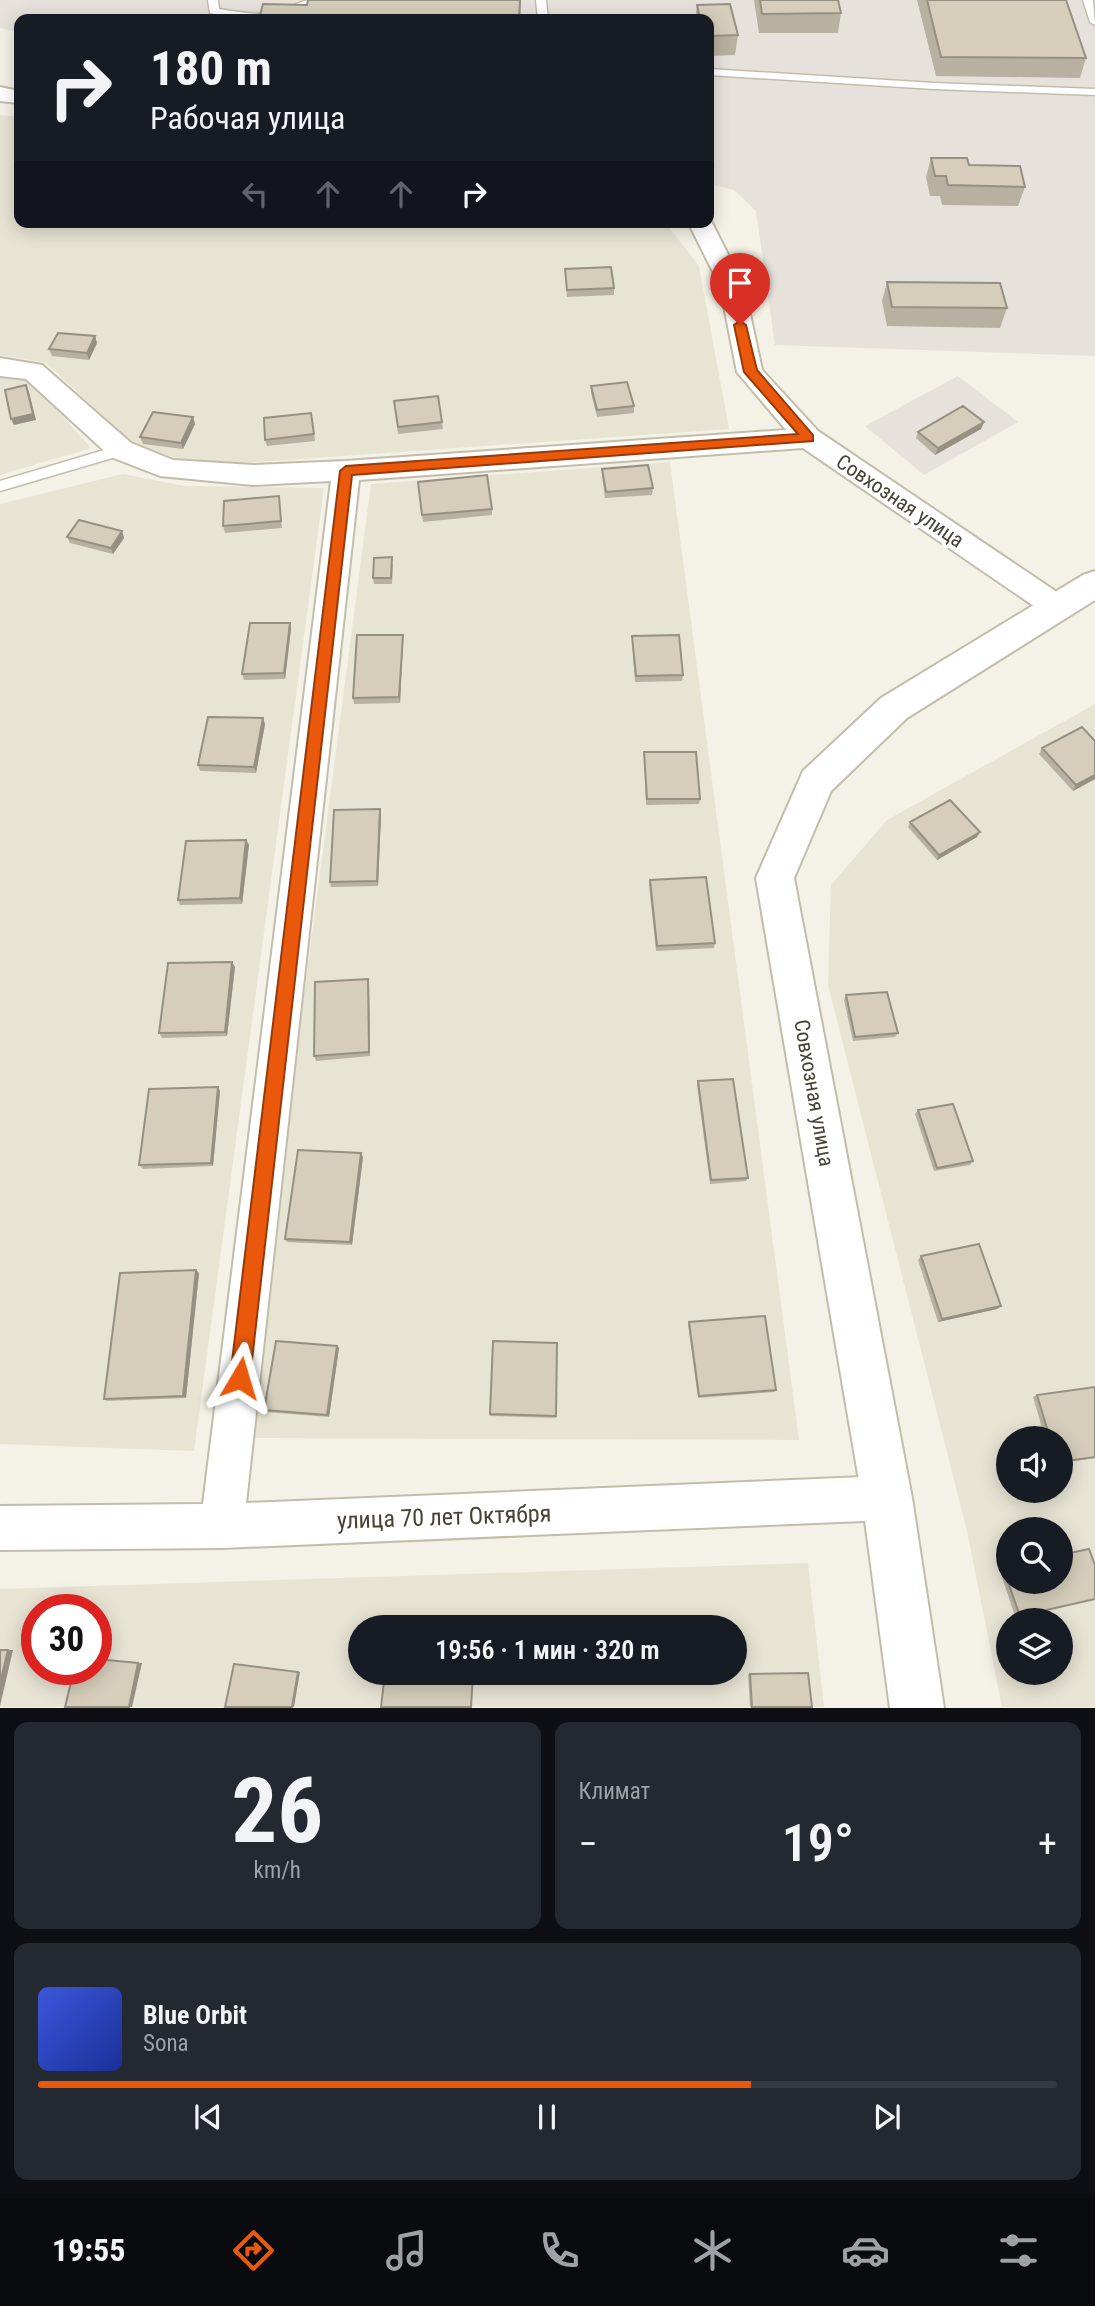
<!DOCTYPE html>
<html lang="ru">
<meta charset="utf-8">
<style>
:root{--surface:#171b24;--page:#242831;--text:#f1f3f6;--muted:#9ea1a6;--line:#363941;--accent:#ea580c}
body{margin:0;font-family:"Roboto Condensed",sans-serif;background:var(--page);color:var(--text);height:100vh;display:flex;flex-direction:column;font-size:26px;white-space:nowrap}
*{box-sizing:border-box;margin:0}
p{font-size:23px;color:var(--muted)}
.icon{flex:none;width:38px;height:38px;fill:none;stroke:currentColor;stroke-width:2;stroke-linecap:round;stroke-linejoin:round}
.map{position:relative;height:1708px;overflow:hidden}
.panel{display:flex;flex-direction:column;gap:14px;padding:14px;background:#0d0f14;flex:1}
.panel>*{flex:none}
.top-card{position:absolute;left:14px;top:14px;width:700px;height:214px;border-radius:14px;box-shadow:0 4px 18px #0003;background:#171b24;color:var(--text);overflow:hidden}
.tools{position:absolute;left:996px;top:1426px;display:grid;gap:14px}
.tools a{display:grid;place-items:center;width:77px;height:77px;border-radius:50%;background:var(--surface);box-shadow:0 4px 18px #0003;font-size:35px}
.speed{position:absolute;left:21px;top:1594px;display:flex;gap:14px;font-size:35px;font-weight:700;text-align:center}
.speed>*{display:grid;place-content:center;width:91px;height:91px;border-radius:50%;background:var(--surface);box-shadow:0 4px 18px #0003;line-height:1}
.speed .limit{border:10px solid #d22;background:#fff;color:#111}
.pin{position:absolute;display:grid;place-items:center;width:60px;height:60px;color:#fff;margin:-72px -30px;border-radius:50% 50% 50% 0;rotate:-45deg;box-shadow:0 0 7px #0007}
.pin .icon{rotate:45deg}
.me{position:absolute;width:77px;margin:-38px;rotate:7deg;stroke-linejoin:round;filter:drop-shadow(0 0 5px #0008)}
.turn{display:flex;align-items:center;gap:24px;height:147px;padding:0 21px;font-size:32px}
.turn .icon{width:91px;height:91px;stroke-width:2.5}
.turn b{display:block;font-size:49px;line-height:60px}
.lanes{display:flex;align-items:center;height:66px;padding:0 21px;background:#0003;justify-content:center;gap:35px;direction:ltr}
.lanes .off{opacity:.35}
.big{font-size:52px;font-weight:600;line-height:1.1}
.panel .card{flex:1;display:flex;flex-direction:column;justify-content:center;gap:10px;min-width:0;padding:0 24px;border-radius:14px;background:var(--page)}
.panel .dial{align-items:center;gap:0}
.dial b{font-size:91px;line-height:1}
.song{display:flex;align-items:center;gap:21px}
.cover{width:84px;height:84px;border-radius:10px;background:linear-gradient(135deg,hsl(230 70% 55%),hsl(230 70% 35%))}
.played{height:7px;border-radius:4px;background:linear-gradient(90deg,var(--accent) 70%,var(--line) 70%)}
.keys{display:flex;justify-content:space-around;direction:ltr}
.heat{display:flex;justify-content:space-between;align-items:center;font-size:38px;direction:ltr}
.panel .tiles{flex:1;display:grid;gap:14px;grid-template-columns:1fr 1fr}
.card:last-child{grid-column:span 2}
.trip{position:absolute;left:348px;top:1615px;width:399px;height:70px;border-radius:35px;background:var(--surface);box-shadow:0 4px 18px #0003;font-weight:600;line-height:70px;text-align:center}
.tab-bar{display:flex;height:112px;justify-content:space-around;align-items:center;background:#090b0e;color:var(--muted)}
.tab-bar .icon{width:49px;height:49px}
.tab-bar .active{color:var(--accent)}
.tab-bar b{font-size:32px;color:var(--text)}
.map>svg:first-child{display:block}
.residential{fill:#e8e4d4;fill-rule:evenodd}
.industrial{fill:#e6e2db}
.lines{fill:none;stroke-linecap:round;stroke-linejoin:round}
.service-casing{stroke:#c2bdab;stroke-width:3}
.minor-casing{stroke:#c2bdab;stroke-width:4}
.tertiary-casing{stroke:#c2bdab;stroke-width:4}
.service{fill:#fff;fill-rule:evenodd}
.minor{fill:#fff;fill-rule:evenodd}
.tertiary{fill:#fff;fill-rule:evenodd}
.wall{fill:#b8b1a1}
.shaded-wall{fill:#969083}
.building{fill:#d6cebb;stroke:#969083;stroke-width:2}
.route{fill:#ea580c;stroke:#983908;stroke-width:2}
.labels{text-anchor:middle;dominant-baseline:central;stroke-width:7;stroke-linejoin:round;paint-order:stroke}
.street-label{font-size:21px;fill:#474235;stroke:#fff}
.near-street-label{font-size:24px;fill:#474235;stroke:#fff}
</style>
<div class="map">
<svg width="1095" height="1708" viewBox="0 0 1095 1708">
<rect width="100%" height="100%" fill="#f4f1e6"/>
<path class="residential" d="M 0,115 L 19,117 L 19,222 L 665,222 L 699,266 L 729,429 L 244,463 L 170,458 L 132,443 L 46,363 L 0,355 Z
M 0,377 L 31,381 L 91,448 L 0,475 Z
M 670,462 L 799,1440 L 246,1438 L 371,484 Z
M 123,474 L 185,486 L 324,488 L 194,1451 L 0,1444 L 0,504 Z
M 1095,704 L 1095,1707 L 1002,1707 L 967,1531 L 828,985 L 831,885 L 887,820 ZM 1008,1438 L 1060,1438 L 1060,1491 L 1008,1491 ZM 1008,1530 L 1060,1530 L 1060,1582 L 1008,1582 ZM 1008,1620 L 1060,1620 L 1060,1673 L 1008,1673 Z
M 808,1563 L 824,1707 L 0,1707 L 0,1589 ZM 37,1610 L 96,1610 L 96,1670 L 37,1670 ZM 360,1628 L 735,1628 L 735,1673 L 360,1673 Z"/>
<path class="industrial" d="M 0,0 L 1095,0 L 1095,356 L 775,345 L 756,211 L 734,190 L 709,184 L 709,19 L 19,19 L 19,32 L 0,28 Z
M 958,376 L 1018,422 L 924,475 L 865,426 Z"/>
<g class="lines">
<g class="service-casing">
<path id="service" d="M 208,0 L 218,0 L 219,9 C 239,12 262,17 281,11 C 294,7 299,0 312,0 C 287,28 243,21 210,13 Z
M 536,0 L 546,0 L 548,19 L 538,19 Z
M 1083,0 L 1093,0 L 1095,25 L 1090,22 Z
M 709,69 L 934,83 L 1095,89 L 1095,95 L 934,89 L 709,75 Z
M 121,445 L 128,450 L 126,454 L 0,491 L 0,481 Z"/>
</g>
<g class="minor-casing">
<path id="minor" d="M 0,87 L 19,91 L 19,103 L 0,101 Z
M 709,217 L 744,286 L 762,370 L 818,431 L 1067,599 L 1072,607 L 1067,615 L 1057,618 L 1047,615 L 803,448 L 359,480 L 246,1503 L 887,1476 L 902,1483 L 909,1498 L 902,1513 L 887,1520 L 222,1548 L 0,1550 L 0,1506 L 203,1504 L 331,481 L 253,485 L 160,476 L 111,457 L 26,379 L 0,376 L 0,358 L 42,365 L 131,443 L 173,460 L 253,465 L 346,461 L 786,430 L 737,372 L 720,286 L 688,222 L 709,222 Z"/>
</g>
<g class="tertiary-casing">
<path id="tertiary" d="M 1095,571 L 1095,600 L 907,718 L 831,791 L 794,878 L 912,1498 L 944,1708 L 890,1708 L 862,1498 L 756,878 L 803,771 L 881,698 L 1083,575 Z"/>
</g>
<use href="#service" class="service"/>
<use href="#minor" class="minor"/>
<use href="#tertiary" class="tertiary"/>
</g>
<path class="wall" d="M 754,0 L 838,0 L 841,13 L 838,33 L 759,33 Z
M 917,0 L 1066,0 L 1086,58 L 1080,78 L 936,76 Z
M 697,5 L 738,35 L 735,55 L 709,56 L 709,19 L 695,19 Z
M 931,158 L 969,165 L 1025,187 L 1018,206 L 942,205 L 940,196 L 930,196 L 926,177 Z
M 565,269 L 614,288 L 614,295 L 567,297 Z
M 887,282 L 1007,308 L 1000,328 L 887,326 L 882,301 Z
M 95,336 L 97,343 L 89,360 L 52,356 L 49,349 Z
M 591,386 L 634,406 L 634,413 L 597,417 L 591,393 Z
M 438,396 L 443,429 L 398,434 L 394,401 Z
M 311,413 L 315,441 L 267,446 L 265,440 Z
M 984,422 L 981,429 L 935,455 L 916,438 L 918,432 Z
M 195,424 L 183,449 L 143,444 L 140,437 Z
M 602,469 L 653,488 L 652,495 L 605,498 L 602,476 Z
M 418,482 L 492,509 L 492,515 L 423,522 Z
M 279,496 L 282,528 L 225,533 L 223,526 Z
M 122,531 L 124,538 L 113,554 L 70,543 L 67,537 Z
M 393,564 L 392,584 L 374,584 L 373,578 Z
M 290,623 L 291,629 L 285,679 L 244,680 L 242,674 Z
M 632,636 L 683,675 L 682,681 L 635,682 L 632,642 Z
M 403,641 L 400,703 L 354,704 L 353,698 Z
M 263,718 L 265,724 L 256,773 L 200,771 L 198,765 Z
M 1042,748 L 1095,779 L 1073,791 L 1039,754 Z
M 644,752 L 700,799 L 699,804 L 646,805 Z
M 381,815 L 378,886 L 331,887 L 330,882 Z
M 910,822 L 977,837 L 937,860 L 908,827 Z
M 246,840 L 249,845 L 242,904 L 180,905 L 178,900 Z
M 650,880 L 715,943 L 714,948 L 656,951 L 649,885 Z
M 235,967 L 227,1036 L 162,1038 L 159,1033 Z
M 368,979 L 369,983 L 370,1056 L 316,1061 L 314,1056 Z
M 846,995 L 898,1033 L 895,1037 L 853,1041 L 844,1000 Z
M 698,1081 L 748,1178 L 746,1181 L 710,1184 L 697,1085 Z
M 220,1091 L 213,1166 L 143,1169 L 139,1165 Z
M 918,1110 L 973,1161 L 970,1165 L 934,1171 L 915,1114 Z
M 363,1157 L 352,1245 L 287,1242 L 285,1239 Z
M 921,1256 L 1001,1306 L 997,1309 L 938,1322 L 918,1260 Z
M 196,1270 L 199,1273 L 186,1398 L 107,1401 L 104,1399 Z
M 689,1322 L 776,1390 L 774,1392 L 698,1398 L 688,1325 Z
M 557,1343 L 556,1418 L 490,1416 L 490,1414 Z
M 337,1346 L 339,1348 L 329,1417 L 266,1412 L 264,1410 Z
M 1095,1387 L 1095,1458 L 1060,1463 L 1060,1438 L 1045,1438 L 1033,1397 L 1037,1395 Z
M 1008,1566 L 1020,1616 L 1015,1616 L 999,1568 Z
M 808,1673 L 812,1707 L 750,1707 L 748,1674 Z"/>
<path class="shaded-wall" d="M 520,0 L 521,0 L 520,19 L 519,19 Z
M 95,336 L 97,343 L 89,360 L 87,353 Z
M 26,385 L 29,392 L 36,420 L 14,425 L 11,419 Z
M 193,417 L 195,424 L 183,449 L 181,443 Z
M 984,422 L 981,429 L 935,455 L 938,448 Z
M 122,531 L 124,538 L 113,554 L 111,548 Z
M 290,623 L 291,629 L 285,679 L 284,673 Z
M 403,635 L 403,641 L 400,703 L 399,697 Z
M 263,718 L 265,724 L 256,773 L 254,767 Z
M 1095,775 L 1095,779 L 1073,791 L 1076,785 Z
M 380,809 L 381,815 L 378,886 L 377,881 Z
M 980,832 L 977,837 L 937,860 L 939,855 Z
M 246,840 L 249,845 L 242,904 L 240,898 Z
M 232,962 L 235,967 L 227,1036 L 225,1032 Z
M 368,979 L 369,983 L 370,1056 L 369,1052 Z
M 218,1087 L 220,1091 L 213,1166 L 211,1163 Z
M 361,1153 L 363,1157 L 352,1245 L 350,1242 Z
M 196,1270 L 199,1273 L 186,1398 L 183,1396 Z
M 1001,1306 L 997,1309 L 938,1322 L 942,1319 Z
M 337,1346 L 339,1348 L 329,1417 L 327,1415 Z
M 8,1650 L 13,1650 L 0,1706 L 0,1683 Z
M 138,1663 L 142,1663 L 132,1707 L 129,1707 Z
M 298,1672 L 300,1672 L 294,1707 L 292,1707 Z"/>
<path class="building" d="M 308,0 L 520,0 L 519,19 L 259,19 L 263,4 L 307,5 Z
M 760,0 L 838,0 L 841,13 L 762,14 Z
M 927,0 L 1066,0 L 1086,58 L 941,57 Z
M 730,4 L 738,35 L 709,36 L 709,19 L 700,19 L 697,5 Z
M 931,158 L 967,158 L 969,165 L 1020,166 L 1025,187 L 948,185 L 946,176 L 935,176 Z
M 611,267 L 614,288 L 567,290 L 565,269 Z
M 887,282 L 1000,283 L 1007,308 L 892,307 Z
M 58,333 L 95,336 L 87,353 L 49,349 Z
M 627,382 L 634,406 L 597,410 L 591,386 Z
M 26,385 L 33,414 L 11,419 L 5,390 Z
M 438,396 L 442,422 L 398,427 L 394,401 Z
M 963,406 L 984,422 L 938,448 L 918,432 Z
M 153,412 L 193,417 L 181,443 L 140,437 Z
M 311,413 L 314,434 L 265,440 L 264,418 Z
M 648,465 L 653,488 L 606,492 L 602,469 Z
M 487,475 L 492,509 L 422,515 L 418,482 Z
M 279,496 L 281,521 L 223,526 L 224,501 Z
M 79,520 L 122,531 L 111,548 L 67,537 Z
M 392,557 L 391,578 L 373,578 L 374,558 Z
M 250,623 L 290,623 L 284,673 L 242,674 Z
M 357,635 L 403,635 L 399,697 L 353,698 Z
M 679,635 L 683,675 L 636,676 L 632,636 Z
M 208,717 L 263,718 L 254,767 L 198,765 Z
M 1082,727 L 1095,741 L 1095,775 L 1076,785 L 1042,748 Z
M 644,752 L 696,752 L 700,799 L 647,799 Z
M 950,800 L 980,832 L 939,855 L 910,822 Z
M 380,809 L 377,881 L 330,882 L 334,810 Z
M 246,840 L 240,898 L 178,900 L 186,841 Z
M 706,877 L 715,943 L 657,946 L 650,880 Z
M 232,962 L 225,1032 L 159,1033 L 168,963 Z
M 368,979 L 369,1052 L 314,1056 L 315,982 Z
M 887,992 L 898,1033 L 855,1037 L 846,995 Z
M 733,1079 L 748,1178 L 711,1180 L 698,1081 Z
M 218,1087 L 211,1163 L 139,1165 L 149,1089 Z
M 953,1104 L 973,1161 L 937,1168 L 918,1110 Z
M 298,1150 L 361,1153 L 350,1242 L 285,1239 Z
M 979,1244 L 1001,1306 L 942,1319 L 921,1256 Z
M 196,1270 L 183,1396 L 104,1399 L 120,1273 Z
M 765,1316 L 776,1390 L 699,1396 L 689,1322 Z
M 276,1341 L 337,1346 L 327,1415 L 264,1410 Z
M 493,1341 L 557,1343 L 556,1416 L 490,1414 Z
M 1095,1387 L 1095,1457 L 1060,1462 L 1060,1438 L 1050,1438 L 1037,1395 Z
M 1089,1549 L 1095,1565 L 1095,1599 L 1020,1616 L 1008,1582 L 1060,1582 L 1060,1555 Z
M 1008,1566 L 1008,1581 L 1004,1567 Z
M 0,1650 L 8,1650 L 0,1683 Z
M 96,1659 L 138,1663 L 129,1707 L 65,1707 L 74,1670 L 96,1670 Z
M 234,1664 L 298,1672 L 292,1707 L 225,1707 Z
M 385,1673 L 431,1673 L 473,1675 L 471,1707 L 381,1707 Z
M 808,1673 L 812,1707 L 752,1707 L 750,1674 Z"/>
<path class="route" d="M 740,321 L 746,325 L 757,370 L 813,435 L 813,441 L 352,475 L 250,1378 L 247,1385 L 240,1388 L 233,1385 L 230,1378 L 340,471 L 346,466 L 798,434 L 744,372 L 734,325 Z"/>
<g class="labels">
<g class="street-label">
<text transform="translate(900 501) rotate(34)">Совхозная улица</text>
<text transform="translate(814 1093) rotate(80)">Совхозная улица</text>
</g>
<g class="near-street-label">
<text transform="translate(444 1517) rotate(-2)">улица 70 лет Октября</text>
</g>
</g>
</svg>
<div class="tools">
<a><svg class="icon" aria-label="sound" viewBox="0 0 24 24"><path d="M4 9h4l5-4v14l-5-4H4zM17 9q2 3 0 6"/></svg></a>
<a><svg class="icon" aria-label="search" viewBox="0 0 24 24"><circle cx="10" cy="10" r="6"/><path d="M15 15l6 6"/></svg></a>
<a><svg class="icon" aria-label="layers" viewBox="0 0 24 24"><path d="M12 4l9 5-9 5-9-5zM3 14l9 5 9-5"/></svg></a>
</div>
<div class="speed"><div class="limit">30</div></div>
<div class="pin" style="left:740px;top:325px;background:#d93025"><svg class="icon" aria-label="arrive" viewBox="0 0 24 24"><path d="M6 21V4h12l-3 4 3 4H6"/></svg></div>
<svg class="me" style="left:240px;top:1378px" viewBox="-20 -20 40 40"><path d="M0-17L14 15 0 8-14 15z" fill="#ea580c" stroke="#fff" stroke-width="4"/></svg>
<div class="trip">19:56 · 1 мин · 320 m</div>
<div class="top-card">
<div class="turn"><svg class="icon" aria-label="right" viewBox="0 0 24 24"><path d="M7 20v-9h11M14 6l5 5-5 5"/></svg><div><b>180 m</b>Рабочая улица</div></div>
<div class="lanes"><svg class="icon off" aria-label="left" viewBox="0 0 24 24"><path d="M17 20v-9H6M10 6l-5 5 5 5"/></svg><svg class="icon off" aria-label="ahead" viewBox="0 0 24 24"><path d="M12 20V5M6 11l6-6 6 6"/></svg><svg class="icon off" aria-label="ahead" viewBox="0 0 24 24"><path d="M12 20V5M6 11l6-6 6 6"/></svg><svg class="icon" aria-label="right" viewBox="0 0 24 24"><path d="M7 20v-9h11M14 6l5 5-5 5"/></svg></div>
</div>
</div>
<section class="panel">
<div class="tiles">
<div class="card dial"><b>26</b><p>km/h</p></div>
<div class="card"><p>Климат</p>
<div class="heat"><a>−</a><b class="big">19°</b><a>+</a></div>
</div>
<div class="card">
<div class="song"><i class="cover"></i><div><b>Blue Orbit</b><p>Sona</p></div></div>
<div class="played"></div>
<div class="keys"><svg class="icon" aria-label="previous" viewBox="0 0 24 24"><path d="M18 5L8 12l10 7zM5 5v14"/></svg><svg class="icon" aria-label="pause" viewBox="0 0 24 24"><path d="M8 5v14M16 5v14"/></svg><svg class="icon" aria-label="next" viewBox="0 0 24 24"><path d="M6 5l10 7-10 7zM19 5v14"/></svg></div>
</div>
</div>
</section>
<nav class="tab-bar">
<b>19:55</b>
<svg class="icon active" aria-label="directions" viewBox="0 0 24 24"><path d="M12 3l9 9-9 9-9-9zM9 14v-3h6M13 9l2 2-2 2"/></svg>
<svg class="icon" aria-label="music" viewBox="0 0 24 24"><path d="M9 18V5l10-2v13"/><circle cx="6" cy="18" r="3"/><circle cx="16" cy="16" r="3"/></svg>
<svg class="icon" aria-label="phone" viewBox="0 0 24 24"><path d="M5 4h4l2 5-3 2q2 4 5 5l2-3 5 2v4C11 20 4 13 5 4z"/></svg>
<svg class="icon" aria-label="climate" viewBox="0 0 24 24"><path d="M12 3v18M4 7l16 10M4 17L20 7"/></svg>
<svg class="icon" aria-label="car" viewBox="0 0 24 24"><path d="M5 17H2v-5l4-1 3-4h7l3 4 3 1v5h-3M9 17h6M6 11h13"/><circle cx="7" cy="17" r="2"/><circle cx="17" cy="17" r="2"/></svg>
<svg class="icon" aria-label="filters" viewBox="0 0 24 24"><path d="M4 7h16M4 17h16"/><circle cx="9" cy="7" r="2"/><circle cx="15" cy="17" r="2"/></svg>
</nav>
